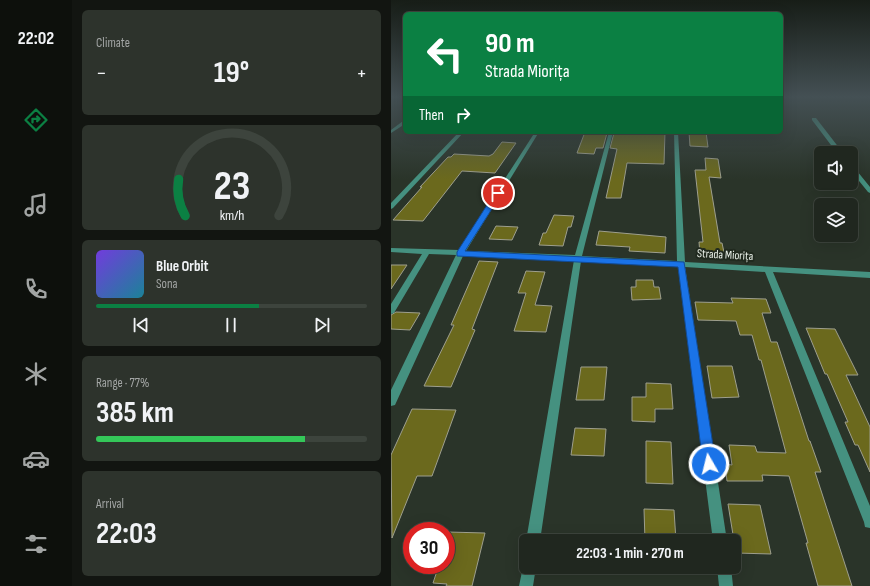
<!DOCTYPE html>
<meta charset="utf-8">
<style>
:root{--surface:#20271f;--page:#2d332c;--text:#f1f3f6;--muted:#a2a5a4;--line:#3d443d;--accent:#0b8043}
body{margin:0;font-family:"Sofia Sans Condensed",sans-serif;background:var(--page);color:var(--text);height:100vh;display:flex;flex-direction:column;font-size:15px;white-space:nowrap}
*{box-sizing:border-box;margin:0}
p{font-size:13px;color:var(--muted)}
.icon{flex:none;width:22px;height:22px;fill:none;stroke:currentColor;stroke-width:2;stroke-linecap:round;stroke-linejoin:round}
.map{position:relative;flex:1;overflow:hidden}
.sheet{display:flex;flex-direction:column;gap:10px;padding:10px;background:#121511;width:319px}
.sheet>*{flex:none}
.guide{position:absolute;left:12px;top:12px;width:380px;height:122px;border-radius:6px;box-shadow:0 4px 16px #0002,0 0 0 1px var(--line);background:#0b8043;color:#fff;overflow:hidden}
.fabs{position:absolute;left:423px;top:146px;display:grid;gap:8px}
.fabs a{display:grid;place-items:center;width:44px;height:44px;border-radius:6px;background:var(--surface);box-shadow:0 4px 16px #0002,0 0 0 1px var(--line);font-size:20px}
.speed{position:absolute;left:12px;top:522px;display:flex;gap:8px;font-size:20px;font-weight:700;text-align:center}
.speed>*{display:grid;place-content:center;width:52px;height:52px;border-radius:50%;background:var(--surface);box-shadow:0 4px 16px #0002,0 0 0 1px var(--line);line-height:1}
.speed .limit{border:6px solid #d22;background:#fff;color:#111}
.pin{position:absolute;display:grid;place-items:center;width:34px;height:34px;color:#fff;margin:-17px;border:2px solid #fff;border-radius:50%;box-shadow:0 1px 4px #0007}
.me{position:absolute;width:44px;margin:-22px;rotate:352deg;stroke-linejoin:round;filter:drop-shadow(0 0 3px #0008)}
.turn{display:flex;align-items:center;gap:14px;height:84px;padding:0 16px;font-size:18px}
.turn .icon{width:52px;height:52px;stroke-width:2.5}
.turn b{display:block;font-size:28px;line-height:34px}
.then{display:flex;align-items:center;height:38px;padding:0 16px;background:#0003;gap:8px;font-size:15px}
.big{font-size:30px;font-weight:700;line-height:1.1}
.sheet .card{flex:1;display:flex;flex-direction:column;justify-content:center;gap:6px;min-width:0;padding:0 14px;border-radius:6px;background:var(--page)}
.sheet .dial{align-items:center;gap:0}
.dial svg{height:104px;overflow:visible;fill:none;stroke:var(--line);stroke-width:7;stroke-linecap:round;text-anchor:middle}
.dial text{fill:var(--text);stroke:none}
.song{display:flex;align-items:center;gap:12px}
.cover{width:48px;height:48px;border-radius:6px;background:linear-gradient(135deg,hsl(260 70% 55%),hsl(190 70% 35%))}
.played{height:4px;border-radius:2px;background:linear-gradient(90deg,var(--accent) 60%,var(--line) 60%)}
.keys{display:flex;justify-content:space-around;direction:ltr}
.heat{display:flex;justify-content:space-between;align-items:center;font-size:22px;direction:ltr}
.charge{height:6px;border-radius:3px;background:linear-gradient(90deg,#34c759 77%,var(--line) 0)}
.trip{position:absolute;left:128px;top:534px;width:222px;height:40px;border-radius:6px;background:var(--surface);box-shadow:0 4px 16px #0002,0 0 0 1px var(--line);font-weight:700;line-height:40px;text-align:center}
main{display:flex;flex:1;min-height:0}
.menu{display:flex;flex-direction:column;width:72px;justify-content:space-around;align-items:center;background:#0d100c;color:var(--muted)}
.menu .icon{width:28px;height:28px}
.menu .selected{color:var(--accent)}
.menu b{font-size:18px;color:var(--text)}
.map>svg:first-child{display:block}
.building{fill:#6b691d;stroke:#9e9f8e}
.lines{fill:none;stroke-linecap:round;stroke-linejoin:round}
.minor{fill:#459180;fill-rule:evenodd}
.route{fill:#1a73e8;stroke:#114b97}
.labels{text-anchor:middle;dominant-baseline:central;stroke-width:4;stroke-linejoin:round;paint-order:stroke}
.street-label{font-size:12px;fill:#ecf3eb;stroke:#212a1f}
</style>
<main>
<nav class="menu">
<b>22:02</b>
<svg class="icon selected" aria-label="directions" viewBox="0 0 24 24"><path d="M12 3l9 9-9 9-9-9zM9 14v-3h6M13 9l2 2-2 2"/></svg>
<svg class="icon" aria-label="music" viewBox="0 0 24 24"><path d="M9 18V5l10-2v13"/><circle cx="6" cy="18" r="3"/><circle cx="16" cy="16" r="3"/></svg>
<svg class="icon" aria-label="phone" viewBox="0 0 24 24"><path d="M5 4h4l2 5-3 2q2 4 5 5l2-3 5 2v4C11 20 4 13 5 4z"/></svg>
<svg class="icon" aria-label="climate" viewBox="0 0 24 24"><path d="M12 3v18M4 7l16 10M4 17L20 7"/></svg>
<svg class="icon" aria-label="car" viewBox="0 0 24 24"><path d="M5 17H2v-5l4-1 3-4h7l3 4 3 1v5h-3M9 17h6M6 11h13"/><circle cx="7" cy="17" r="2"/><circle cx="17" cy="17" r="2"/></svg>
<svg class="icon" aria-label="filters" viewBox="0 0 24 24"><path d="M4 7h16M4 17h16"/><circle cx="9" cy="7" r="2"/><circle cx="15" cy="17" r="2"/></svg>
</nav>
<section class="sheet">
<div class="card"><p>Climate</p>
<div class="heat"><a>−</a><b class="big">19°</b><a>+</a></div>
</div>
<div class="card dial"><svg viewBox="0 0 100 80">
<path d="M14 69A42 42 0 1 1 86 69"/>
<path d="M14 69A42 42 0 0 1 9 41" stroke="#0b8043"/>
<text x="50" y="56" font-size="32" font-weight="700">23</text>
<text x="50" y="72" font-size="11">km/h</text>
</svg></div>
<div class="card">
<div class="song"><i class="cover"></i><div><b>Blue Orbit</b><p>Sona</p></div></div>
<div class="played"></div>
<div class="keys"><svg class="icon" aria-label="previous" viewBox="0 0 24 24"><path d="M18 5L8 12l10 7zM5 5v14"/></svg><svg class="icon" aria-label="pause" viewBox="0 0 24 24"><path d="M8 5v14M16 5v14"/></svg><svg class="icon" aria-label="next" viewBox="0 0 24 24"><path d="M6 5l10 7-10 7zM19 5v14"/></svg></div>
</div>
<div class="card"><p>Range · 77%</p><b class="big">385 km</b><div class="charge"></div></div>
<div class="card"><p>Arrival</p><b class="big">22:03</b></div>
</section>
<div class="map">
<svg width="479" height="586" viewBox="0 0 479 586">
<rect width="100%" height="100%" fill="#2a3429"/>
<path class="building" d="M 194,132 L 216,133 L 212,148 L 205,148 L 203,154 L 186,153 Z
M 254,132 L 274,132 L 273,164 L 236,163 L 230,198 L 215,198 L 226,149 L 219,148 L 223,133 L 253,134 Z
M 298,132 L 315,132 L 317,147 L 299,146 Z
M 111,142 L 125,143 L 104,173 L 71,171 L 32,221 L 2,220 L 31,187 L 29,187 L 57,157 L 60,157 L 63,154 L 98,156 L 102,154 Z
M 314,158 L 327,159 L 330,178 L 318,177 L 329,243 L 331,243 L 334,257 L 309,255 L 308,242 L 312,242 L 304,170 L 315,170 Z
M 163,215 L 183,216 L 180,227 L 177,227 L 172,246 L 148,245 L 152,233 L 155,233 Z
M 105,226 L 127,227 L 121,240 L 98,239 Z
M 208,231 L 275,237 L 274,253 L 238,251 L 239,247 L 205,245 Z
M 88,261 L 107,262 L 81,329 L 84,330 L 60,387 L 33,386 L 63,325 L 60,325 Z
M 0,265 L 16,265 L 0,289 Z
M 135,271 L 154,272 L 144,305 L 161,306 L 155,332 L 123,331 L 135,293 L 127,293 Z
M 245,280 L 262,280 L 263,287 L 268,287 L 270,299 L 241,300 L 240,287 L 245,287 Z
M 340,298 L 375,299 L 380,313 L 371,313 L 380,342 L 386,342 L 418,441 L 419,441 L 430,472 L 424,472 L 461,586 L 427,586 L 415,543 L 417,543 L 398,476 L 371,475 L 372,481 L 336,481 L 334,464 L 341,465 L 338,445 L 364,446 L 366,452 L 395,453 L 370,360 L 368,360 L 361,335 L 349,335 L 345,321 L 307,320 L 304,302 L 342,303 Z
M 5,312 L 29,313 L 19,330 L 0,329 L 0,315 Z
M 415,328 L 444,329 L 467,375 L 455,375 L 479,427 L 479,472 L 467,445 L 464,445 L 454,422 L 457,422 L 436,374 L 434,374 Z
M 316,366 L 341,366 L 348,397 L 321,398 Z
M 190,367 L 216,367 L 213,400 L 185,400 Z
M 255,383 L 280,384 L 282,409 L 264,409 L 264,422 L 241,421 L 241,397 L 255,397 Z
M 21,409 L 65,410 L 41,476 L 26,476 L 1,538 L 0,455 Z
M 184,428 L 215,429 L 213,456 L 180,455 Z
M 255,441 L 280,442 L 282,484 L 255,483 Z
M 337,504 L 369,505 L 380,554 L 345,553 Z
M 253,509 L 283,510 L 285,541 L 254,541 Z
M 57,532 L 94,533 L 81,586 L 55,586 L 56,584 L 42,583 L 48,565 L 55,565 L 55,540 Z"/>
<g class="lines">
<path class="minor" d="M 421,118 L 425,118 L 452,153 L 446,153 L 421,120 Z
M 12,121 L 14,121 L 14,124 L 0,133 L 0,130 Z
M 68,132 L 73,132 L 2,208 L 0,209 L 0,203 Z
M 144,132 L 148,132 L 75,251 L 184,255 L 218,132 L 222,132 L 191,256 L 286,261 L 283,132 L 287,132 L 294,262 L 479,272 L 479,278 L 382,272 L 479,506 L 479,528 L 474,527 L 473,522 L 374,272 L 294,267 L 336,541 L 322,541 L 287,266 L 190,261 L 149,541 L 135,541 L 183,260 L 72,256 L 4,405 L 0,406 L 0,390 L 65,255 L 38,254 L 3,313 L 0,314 L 0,304 L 31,254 L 0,252 L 0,248 L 68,250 Z
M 460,165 L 462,166 L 479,187 L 479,193 L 477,192 L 460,171 Z
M 135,561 L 135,567 L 145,567 L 142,586 L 128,586 L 133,562 Z
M 326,567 L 340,567 L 342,586 L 328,586 Z"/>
</g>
<linearGradient id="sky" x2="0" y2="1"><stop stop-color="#171d17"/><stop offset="0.54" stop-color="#445054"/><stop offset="1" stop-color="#445054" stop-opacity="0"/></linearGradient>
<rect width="479" height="179" fill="url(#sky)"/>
<path class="route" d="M 105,191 L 111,193 L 74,251 L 293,262 L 325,464 L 323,469 L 318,471 L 314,469 L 312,464 L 287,267 L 66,256 L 66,252 Z"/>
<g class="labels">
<g class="street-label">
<text transform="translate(334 255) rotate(3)">Strada Miorița</text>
</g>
</g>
</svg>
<div class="fabs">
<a><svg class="icon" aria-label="sound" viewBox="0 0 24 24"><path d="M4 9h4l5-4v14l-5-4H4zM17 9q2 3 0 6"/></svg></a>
<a><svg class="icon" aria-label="layers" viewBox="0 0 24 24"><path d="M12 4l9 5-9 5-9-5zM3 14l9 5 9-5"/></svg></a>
</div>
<div class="speed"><div class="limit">30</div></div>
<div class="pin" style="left:107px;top:193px;background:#d93025"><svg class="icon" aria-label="arrive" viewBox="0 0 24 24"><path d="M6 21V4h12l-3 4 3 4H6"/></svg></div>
<svg class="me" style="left:318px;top:464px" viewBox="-20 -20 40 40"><circle r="17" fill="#1a73e8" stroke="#fff" stroke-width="3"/><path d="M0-11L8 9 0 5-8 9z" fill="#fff"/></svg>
<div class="trip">22:03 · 1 min · 270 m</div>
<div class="guide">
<div class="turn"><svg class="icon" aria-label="left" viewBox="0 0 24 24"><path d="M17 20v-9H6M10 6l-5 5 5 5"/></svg><div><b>90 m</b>Strada Miorița</div></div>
<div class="then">Then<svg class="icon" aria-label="right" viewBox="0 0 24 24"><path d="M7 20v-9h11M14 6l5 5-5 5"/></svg></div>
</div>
</div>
</main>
